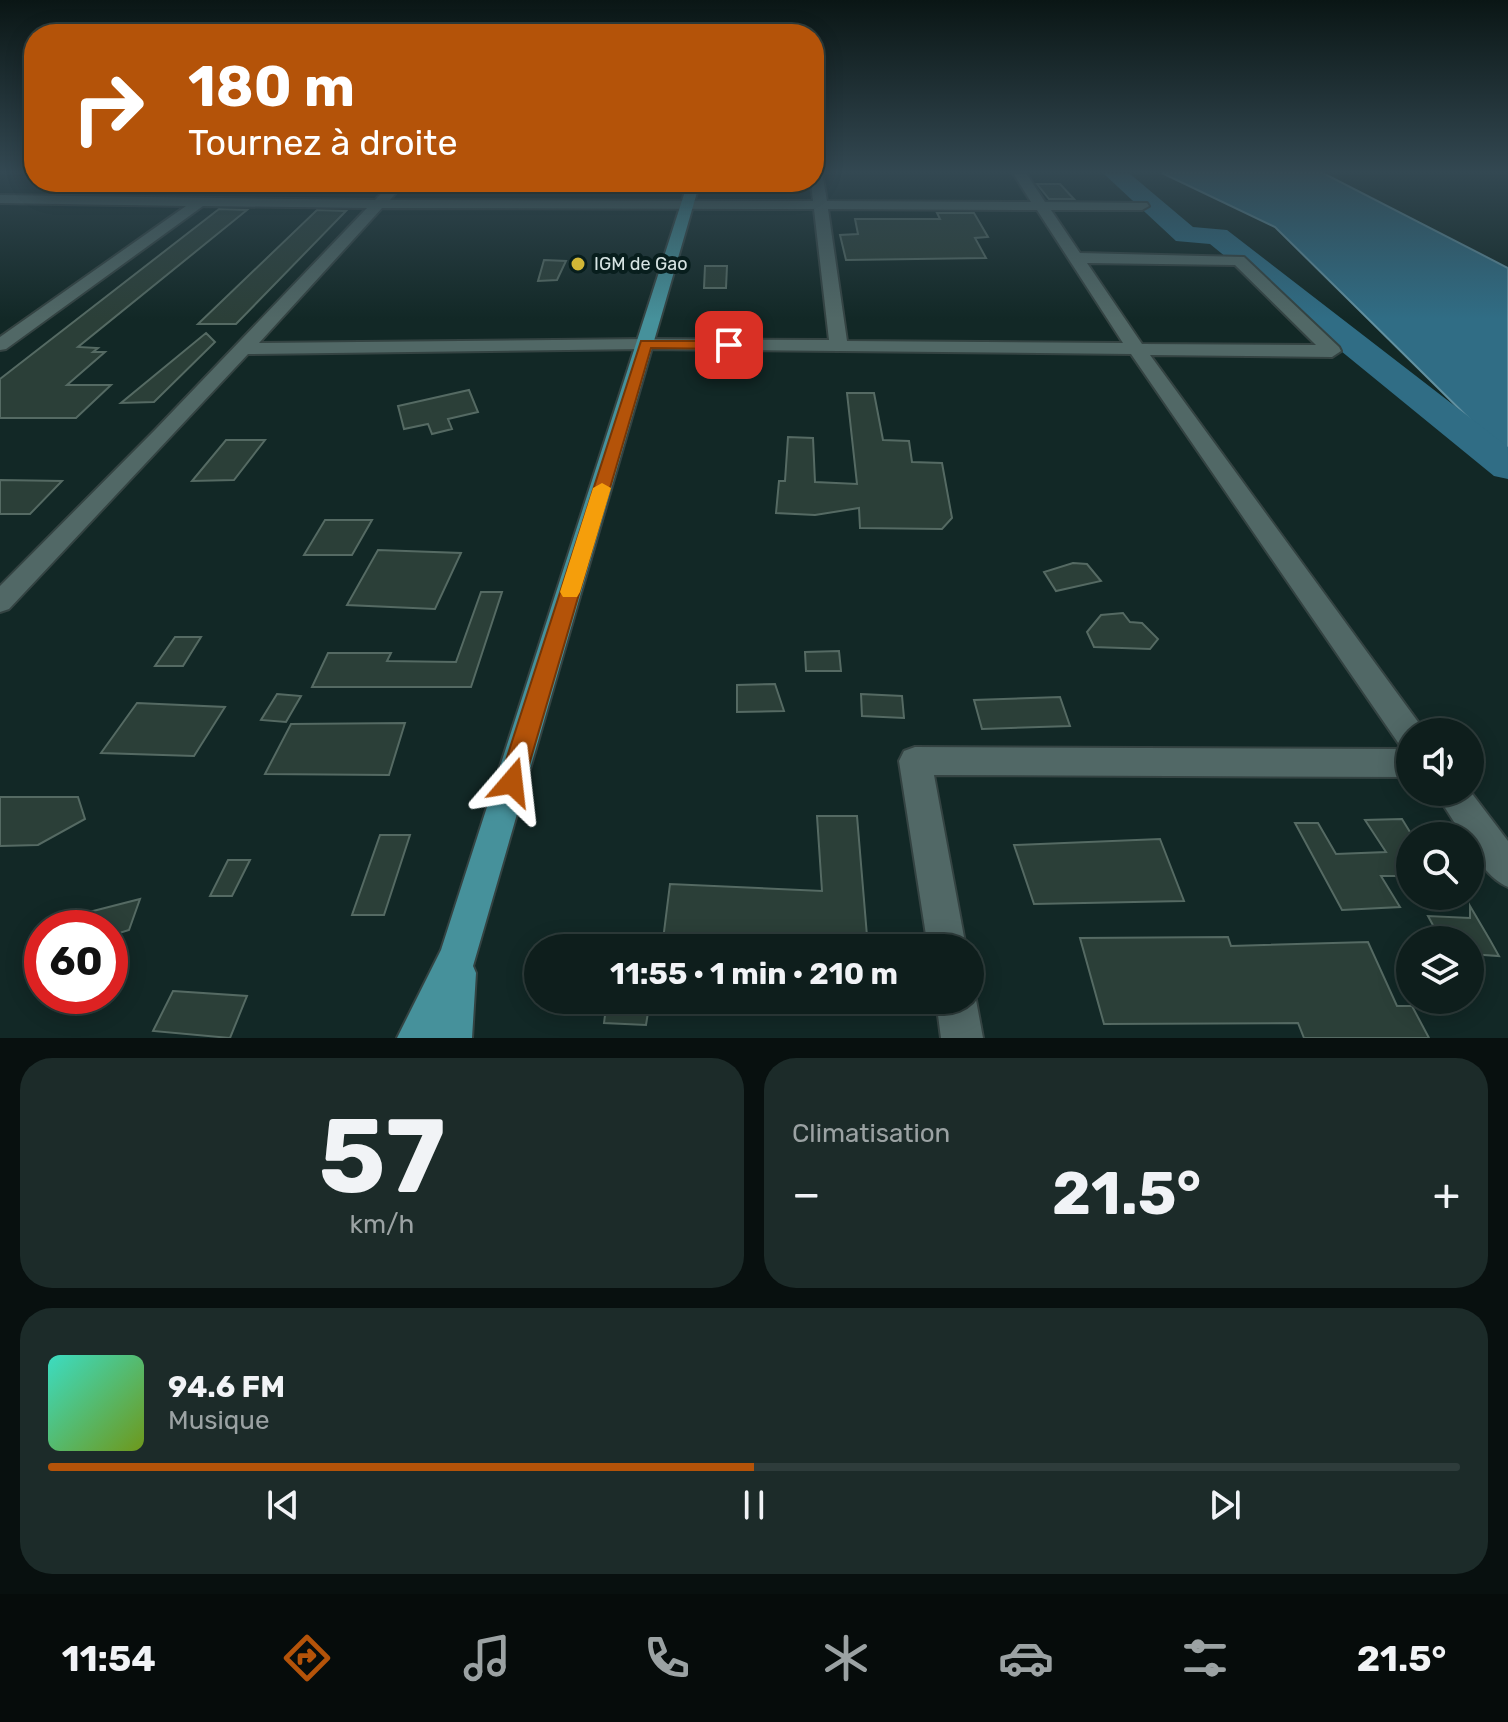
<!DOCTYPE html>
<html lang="fr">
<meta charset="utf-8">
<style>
:root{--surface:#0e1e1c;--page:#1c2b29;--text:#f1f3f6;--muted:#9ba2a3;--line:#2e3c3b;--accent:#b45309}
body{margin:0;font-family:Rubik,sans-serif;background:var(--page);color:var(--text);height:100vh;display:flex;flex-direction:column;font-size:30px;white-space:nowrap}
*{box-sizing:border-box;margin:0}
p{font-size:26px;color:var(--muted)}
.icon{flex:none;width:44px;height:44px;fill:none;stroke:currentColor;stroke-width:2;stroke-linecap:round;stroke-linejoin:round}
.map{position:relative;height:1038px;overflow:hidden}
.sheet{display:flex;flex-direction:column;gap:20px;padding:20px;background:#08100f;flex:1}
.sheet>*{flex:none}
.hud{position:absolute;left:24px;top:24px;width:800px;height:168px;border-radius:32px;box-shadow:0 4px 20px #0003,0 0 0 2px var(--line);background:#b45309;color:#fff;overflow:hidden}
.controls{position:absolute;left:1396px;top:718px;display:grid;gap:16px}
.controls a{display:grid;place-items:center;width:88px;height:88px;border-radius:50%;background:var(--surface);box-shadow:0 4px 20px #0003,0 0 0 2px var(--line);font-size:40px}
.speed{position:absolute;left:24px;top:910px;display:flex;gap:16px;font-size:40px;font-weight:700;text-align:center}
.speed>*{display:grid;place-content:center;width:104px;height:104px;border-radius:50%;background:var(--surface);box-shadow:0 4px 20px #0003,0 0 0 2px var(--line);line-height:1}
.speed .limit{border:12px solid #d22;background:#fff;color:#111}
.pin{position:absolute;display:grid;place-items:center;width:68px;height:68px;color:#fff;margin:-34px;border-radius:16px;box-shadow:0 4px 12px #0006}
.me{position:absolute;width:88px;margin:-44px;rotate:17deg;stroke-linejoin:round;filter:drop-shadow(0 0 6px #0008)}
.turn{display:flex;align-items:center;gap:28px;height:168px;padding:0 32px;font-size:36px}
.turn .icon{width:104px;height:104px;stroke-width:2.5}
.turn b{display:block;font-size:56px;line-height:68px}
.big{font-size:60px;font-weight:700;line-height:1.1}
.sheet .card{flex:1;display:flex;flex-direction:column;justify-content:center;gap:12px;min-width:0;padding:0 28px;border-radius:32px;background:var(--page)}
.sheet .dial{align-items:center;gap:0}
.dial b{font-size:104px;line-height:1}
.song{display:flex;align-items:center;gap:24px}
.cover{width:96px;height:96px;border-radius:12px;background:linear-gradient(135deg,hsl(170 70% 55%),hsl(80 70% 35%))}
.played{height:8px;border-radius:4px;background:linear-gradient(90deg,var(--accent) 50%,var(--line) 50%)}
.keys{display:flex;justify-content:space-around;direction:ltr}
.heat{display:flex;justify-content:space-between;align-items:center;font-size:44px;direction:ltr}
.sheet .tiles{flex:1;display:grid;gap:20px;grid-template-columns:1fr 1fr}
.card:last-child{grid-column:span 2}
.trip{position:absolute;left:524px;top:934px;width:460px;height:80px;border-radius:40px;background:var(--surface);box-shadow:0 4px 20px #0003,0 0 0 2px var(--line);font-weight:700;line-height:80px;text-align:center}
.tabs{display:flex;height:128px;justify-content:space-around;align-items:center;background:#060c0b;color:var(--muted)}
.tabs .icon{width:56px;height:56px}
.tabs .on{color:var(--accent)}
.tabs b{font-size:36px;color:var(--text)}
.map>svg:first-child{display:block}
.water{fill:#306d85;stroke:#6291a1;stroke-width:2}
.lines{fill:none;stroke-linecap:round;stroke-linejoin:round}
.river{fill:#306d85;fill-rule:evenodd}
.building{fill:#2b3f38;stroke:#556a63;stroke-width:2}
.minor-casing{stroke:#344342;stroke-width:4}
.major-casing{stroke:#344342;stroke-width:4}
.minor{fill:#516866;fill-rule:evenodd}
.major{fill:#46919b;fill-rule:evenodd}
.route{fill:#b45309;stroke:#753606;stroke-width:2}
.slow{fill:#f59e0b}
.poi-dot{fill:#d2b736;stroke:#081e1d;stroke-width:3}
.labels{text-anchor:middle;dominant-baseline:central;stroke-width:8;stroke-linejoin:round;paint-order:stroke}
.far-poi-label{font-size:18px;fill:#d7e4e3;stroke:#081e1d;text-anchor:start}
</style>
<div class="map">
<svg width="1508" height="1038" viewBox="0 0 1508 1038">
<rect width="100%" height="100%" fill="#122826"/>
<path class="water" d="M 1162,173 L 1323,173 L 1508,268 L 1508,457 L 1275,227 Z"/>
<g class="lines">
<path class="river" d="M 1103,173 L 1129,173 L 1193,227 L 1227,230 L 1508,447 L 1508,479 L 1494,476 L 1210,244 L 1176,241 Z"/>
</g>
<path class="building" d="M 1037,184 L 1060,184 L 1074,199 L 1049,199 Z
M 219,209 L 247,210 L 78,347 L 98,348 L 93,352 L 105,352 L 67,385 L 111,385 L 76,418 L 0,418 L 0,379 Z
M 317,210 L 346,211 L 236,324 L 198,324 Z
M 937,213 L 974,213 L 988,237 L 975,238 L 986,258 L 846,260 L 840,235 L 858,234 L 855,219 L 940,219 Z
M 544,260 L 566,261 L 557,280 L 538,281 Z
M 705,266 L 727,266 L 726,288 L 704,288 Z
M 206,333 L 215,342 L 154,402 L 121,403 Z
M 469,390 L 478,412 L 448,419 L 452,429 L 432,434 L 428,424 L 404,429 L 398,406 Z
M 847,393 L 874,393 L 883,440 L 909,441 L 912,462 L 942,463 L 952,518 L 942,529 L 860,528 L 859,508 L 815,515 L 776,513 L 779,481 L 785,481 L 788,437 L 813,438 L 815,482 L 857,484 Z
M 226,440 L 265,440 L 234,480 L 192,481 Z
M 0,480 L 62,481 L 30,514 L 0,514 Z
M 325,520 L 372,520 L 352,555 L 304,555 Z
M 378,550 L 461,553 L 435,609 L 347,605 Z
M 1073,563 L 1087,564 L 1101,581 L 1056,591 L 1044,572 Z
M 481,592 L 502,592 L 471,687 L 312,687 L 328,653 L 391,653 L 387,661 L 456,662 Z
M 1123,613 L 1130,622 L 1142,623 L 1158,639 L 1150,649 L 1094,647 L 1087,632 L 1101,615 Z
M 175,637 L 201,637 L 183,666 L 155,666 Z
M 839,651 L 841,671 L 806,671 L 805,652 Z
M 775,684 L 784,711 L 737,712 L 737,685 Z
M 277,694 L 301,696 L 286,722 L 261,720 Z
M 861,694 L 902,696 L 904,718 L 862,716 Z
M 1060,697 L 1070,726 L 982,729 L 974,700 Z
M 137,703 L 225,707 L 194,756 L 101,753 Z
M 405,723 L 389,775 L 265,774 L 291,724 Z
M 0,797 L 78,797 L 85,819 L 38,845 L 0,846 Z
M 817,816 L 857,816 L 868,948 L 662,948 L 670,884 L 822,891 Z
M 1402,819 L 1410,832 L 1410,888 L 1402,876 L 1381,876 L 1400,907 L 1342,910 L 1295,823 L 1318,823 L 1336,854 L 1386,852 L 1365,820 Z
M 380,835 L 410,835 L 384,915 L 352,915 Z
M 1160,839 L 1184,901 L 1034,904 L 1014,845 Z
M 228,860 L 250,860 L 232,896 L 210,896 Z
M 140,899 L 129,930 L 110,936 L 110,928 L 55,928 L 54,921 Z
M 1470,906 L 1490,940 L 1499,956 L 1470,954 L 1470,940 L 1441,940 L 1428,916 L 1470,918 Z
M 1228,937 L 1231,946 L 1368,942 L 1397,1006 L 1412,1006 L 1429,1038 L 1304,1038 L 1298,1023 L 1104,1024 L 1080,938 Z
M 173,991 L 247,996 L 230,1038 L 153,1031 Z
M 607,1000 L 650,1000 L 646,1025 L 604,1023 Z"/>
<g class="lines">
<g class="minor-casing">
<path id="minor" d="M 814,173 L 822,173 L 827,201 L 1031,202 L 1013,173 L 1026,173 L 1045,202 L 1147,203 L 1149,206 L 1142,210 L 1051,210 L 1080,253 L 1244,257 L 1339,347 L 1341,351 L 1332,357 L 1150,355 L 1421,726 L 1424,732 L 1410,732 L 1410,748 L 1399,744 L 1131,354 L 646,349 L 248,354 L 9,609 L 0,612 L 0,586 L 155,430 L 367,208 L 203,206 L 6,349 L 0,350 L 0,337 L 186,206 L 0,203 L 0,195 L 375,200 L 392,182 L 405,182 L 390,200 L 813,201 L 811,182 L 814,182 ZM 382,208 L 814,209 L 829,340 L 646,339 L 259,343 ZM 828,209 L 1037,210 L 1123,343 L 847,341 ZM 1087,263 L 1235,265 L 1316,345 L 1142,344 Z
M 915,747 L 1410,749 L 1410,777 L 934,775 L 966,948 L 928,948 L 899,761 L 904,751 Z
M 1470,791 L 1508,841 L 1508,887 C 1491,880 1470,855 1470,836 L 1463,836 L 1435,792 Z
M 970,986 L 976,1000 L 983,1038 L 941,1038 L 936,1000 L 970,1000 Z"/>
</g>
<g class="major-casing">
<path id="major" d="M 688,182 L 700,182 L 473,966 L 476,973 L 472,1038 L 397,1038 L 441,950 Z"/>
</g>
<use href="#minor" class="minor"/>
<use href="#major" class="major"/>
</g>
<linearGradient id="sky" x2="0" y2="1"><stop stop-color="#0a1615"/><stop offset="0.54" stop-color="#334852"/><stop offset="1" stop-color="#334852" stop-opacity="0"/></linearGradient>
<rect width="1508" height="319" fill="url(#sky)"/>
<path class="route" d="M 641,341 L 729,341 L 736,345 L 729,349 L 651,348 L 524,782 L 521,790 L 512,793 L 503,790 L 499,782 Z"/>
<path class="slow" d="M 602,483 L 611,488 L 580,592 L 577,597 L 563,597 L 560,592 L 593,488 Z"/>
<circle class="poi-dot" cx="578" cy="264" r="8"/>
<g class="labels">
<g class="far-poi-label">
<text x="594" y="264">IGM de Gao</text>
</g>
</g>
</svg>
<div class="controls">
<a><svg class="icon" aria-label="sound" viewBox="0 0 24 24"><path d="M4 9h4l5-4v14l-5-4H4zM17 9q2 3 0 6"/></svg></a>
<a><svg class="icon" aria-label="search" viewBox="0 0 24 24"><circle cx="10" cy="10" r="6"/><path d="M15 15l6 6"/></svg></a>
<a><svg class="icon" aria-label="layers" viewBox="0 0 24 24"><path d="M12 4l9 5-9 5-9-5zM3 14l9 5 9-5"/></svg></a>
</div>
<div class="speed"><div class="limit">60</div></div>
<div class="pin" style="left:729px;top:345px;background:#d93025"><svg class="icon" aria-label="arrive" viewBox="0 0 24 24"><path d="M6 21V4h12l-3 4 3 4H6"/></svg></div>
<svg class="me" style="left:512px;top:782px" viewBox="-20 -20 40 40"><path d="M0-17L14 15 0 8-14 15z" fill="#b45309" stroke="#fff" stroke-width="4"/></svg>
<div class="trip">11:55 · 1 min · 210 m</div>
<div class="hud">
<div class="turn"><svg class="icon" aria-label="right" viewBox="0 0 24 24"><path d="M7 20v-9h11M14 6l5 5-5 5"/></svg><div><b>180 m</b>Tournez à droite</div></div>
</div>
</div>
<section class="sheet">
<div class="tiles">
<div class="card dial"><b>57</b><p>km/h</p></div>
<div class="card"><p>Climatisation</p>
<div class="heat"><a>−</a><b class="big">21.5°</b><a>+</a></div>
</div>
<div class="card">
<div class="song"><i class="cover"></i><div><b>94.6 FM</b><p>Musique</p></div></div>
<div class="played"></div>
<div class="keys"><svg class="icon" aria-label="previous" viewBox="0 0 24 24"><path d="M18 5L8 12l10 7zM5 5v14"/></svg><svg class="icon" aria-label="pause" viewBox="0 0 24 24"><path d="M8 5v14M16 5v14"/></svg><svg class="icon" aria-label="next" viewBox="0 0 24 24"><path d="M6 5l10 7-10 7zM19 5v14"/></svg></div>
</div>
</div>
</section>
<nav class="tabs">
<b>11:54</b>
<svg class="icon on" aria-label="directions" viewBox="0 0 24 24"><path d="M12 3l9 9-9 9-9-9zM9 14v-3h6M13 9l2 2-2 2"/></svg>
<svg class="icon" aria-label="music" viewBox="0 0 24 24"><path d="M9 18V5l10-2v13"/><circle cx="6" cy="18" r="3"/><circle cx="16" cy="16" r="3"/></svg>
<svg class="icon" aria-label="phone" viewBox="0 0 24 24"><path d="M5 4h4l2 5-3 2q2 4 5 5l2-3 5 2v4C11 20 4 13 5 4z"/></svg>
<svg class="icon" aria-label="climate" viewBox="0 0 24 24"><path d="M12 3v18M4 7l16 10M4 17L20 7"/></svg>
<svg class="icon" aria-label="car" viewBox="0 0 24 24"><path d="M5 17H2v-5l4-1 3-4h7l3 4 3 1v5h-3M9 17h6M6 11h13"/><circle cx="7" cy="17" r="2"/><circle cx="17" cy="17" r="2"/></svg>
<svg class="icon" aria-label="filters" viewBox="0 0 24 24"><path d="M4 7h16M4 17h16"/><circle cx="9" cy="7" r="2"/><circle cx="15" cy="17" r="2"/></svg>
<b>21.5°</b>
</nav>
